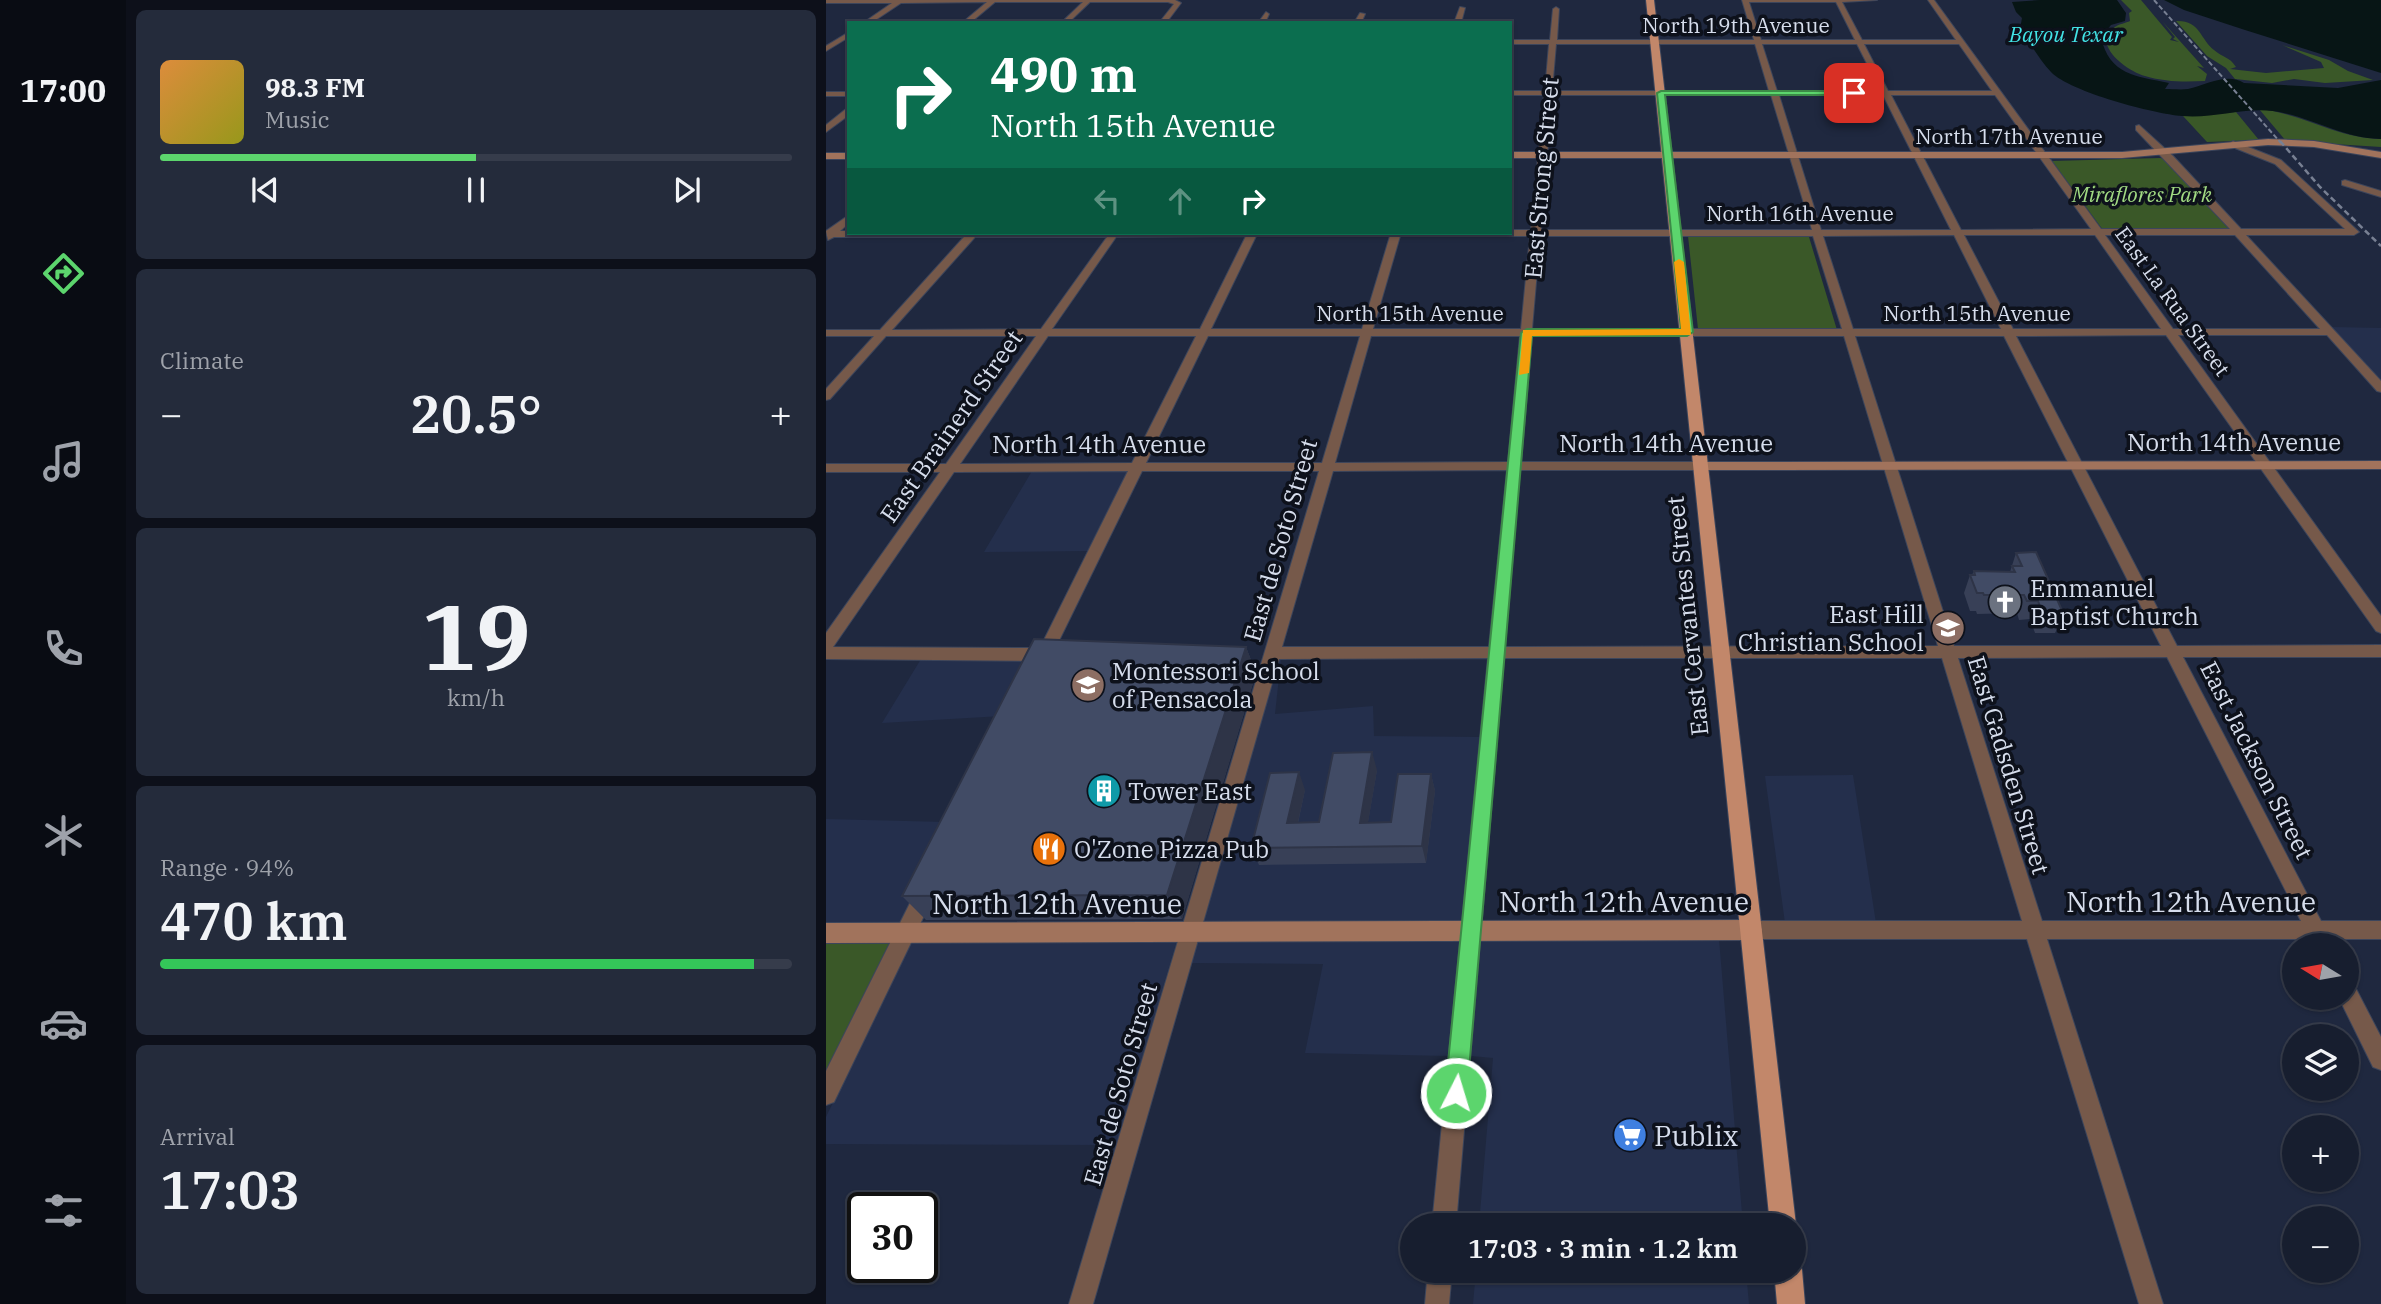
<!DOCTYPE html>
<meta charset="utf-8">
<style>
:root{--surface:#171e2f;--page:#242b3b;--text:#f1f3f6;--muted:#9ea2aa;--line:#363c4b;--accent:#5cd56d}
body{margin:0;font-family:"IBM Plex Serif",serif;background:var(--page);color:var(--text);height:100vh;display:flex;flex-direction:column;font-size:26px;white-space:nowrap}
*{box-sizing:border-box;margin:0}
p{font-size:23px;color:var(--muted)}
.icon{flex:none;width:38px;height:38px;fill:none;stroke:currentColor;stroke-width:2;stroke-linecap:round;stroke-linejoin:round}
.map{position:relative;flex:1;overflow:hidden}
.side{display:flex;flex-direction:column;gap:10px;padding:10px;background:#0d101a;width:700px}
.side>*{flex:none}
.guide{position:absolute;left:21px;top:21px;width:665px;height:214px;border-radius:0px;box-shadow:0 2px 5px #0004,0 0 0 2px var(--line);background:#0b6e4f;color:#fff;overflow:hidden}
.needle{width:46px;rotate:281deg}
.controls{position:absolute;left:1456px;top:933px;display:grid;gap:14px}
.controls a{display:grid;place-items:center;width:77px;height:77px;border-radius:50%;background:var(--surface);box-shadow:0 2px 5px #0004,0 0 0 2px var(--line);font-size:35px}
.speed{position:absolute;left:21px;top:1192px;display:flex;gap:14px;font-size:35px;font-weight:700;text-align:center}
.speed>*{display:grid;place-content:center;width:91px;height:91px;border-radius:50%;background:var(--surface);box-shadow:0 2px 5px #0004,0 0 0 2px var(--line);line-height:1}
.speed .limit{border:4px solid #111;border-radius:10px;background:#fff;color:#111}
.pin{position:absolute;display:grid;place-items:center;width:60px;height:60px;color:#fff;margin:-30px;border-radius:14px;box-shadow:0 4px 10px #0006}
.me{position:absolute;width:77px;margin:-38px;rotate:5deg;stroke-linejoin:round;filter:drop-shadow(0 0 5px #0008)}
.turn{display:flex;align-items:center;gap:24px;height:147px;padding:0 28px;font-size:32px}
.turn .icon{width:91px;height:91px;stroke-width:2.5}
.turn b{display:block;font-size:49px;line-height:60px}
.lanes{display:flex;align-items:center;height:66px;padding:0 28px;background:#0003;justify-content:center;gap:35px;direction:ltr}
.lanes .off{opacity:.35}
.big{font-size:52px;font-weight:600;line-height:1.1}
.side .tile{flex:1;display:flex;flex-direction:column;justify-content:center;gap:10px;min-width:0;padding:0 24px;border-radius:10px;background:var(--page)}
.side .dial{align-items:center;gap:0}
.dial b{font-size:91px;line-height:1}
.song{display:flex;align-items:center;gap:21px}
.cover{width:84px;height:84px;border-radius:10px;background:linear-gradient(135deg,hsl(30 70% 55%),hsl(60 70% 35%))}
.played{height:7px;border-radius:4px;background:linear-gradient(90deg,var(--accent) 50%,var(--line) 50%)}
.keys{display:flex;justify-content:space-around;direction:ltr}
.heat{display:flex;justify-content:space-between;align-items:center;font-size:38px;direction:ltr}
.charge{height:10px;border-radius:5px;background:linear-gradient(90deg,#34c759 94%,var(--line) 0)}
.trip{position:absolute;left:574px;top:1213px;width:406px;height:70px;border-radius:35px;background:var(--surface);box-shadow:0 2px 5px #0004,0 0 0 2px var(--line);font-weight:600;line-height:70px;text-align:center}
main{display:flex;flex:1;min-height:0}
.menu{display:flex;flex-direction:column;width:126px;justify-content:space-around;align-items:center;background:#090c13;color:var(--muted)}
.menu .icon{width:49px;height:49px}
.menu .active{color:var(--accent)}
.menu b{font-size:32px;color:var(--text)}
.map>svg:first-child{display:block}
.built{fill:#242f4c}
.green{fill:#3a5828}
.water{fill:#071515}
.lines{fill:none;stroke-linecap:round;stroke-linejoin:round}
.street-casing{stroke:#3c455b;stroke-width:2}
.secondary-casing{stroke:#3c455b;stroke-width:2}
.primary-casing{stroke:#3c455b;stroke-width:2}
.street{fill:#76594a;fill-rule:evenodd}
.secondary{fill:#a1735c;fill-rule:evenodd}
.primary{fill:#c2876a;fill-rule:evenodd}
.rail-far1{stroke:#788093;stroke-width:2;stroke-dasharray:5 2.5;stroke-linecap:butt}
.rail{stroke:#788093;stroke-width:2.5;stroke-dasharray:6 3.5;stroke-linecap:butt}
.wall{fill:#384057}
.shaded-wall{fill:#2e3447}
.building{fill:#414b65;stroke:#2e3447;stroke-width:2}
.route{fill:#5cd56d;stroke:#3c8a47;stroke-width:2}
.slow{fill:#f59e0b}
.labels{text-anchor:middle;dominant-baseline:central;stroke-width:7;stroke-linejoin:round;paint-order:stroke}
.far-street-label{font-size:21px;fill:#d6ddec;stroke:#0d111b}
.far-water-label{font-size:21px;font-style:italic;fill:#42e4e6;stroke:#0d111b}
.far-park-label{font-size:21px;font-style:italic;fill:#a1da83;stroke:#0d111b}
.street-label{font-size:24px;fill:#d6ddec;stroke:#0d111b}
.poi-label{font-size:24px;fill:#d6ddec;stroke:#0d111b;text-anchor:start}
.near-street-label{font-size:28px;fill:#d6ddec;stroke:#0d111b}
.near-poi-label{font-size:28px;fill:#d6ddec;stroke:#0d111b;text-anchor:start}
</style>
<main>
<nav class="menu">
<b>17:00</b>
<svg class="icon active" aria-label="directions" viewBox="0 0 24 24"><path d="M12 3l9 9-9 9-9-9zM9 14v-3h6M13 9l2 2-2 2"/></svg>
<svg class="icon" aria-label="music" viewBox="0 0 24 24"><path d="M9 18V5l10-2v13"/><circle cx="6" cy="18" r="3"/><circle cx="16" cy="16" r="3"/></svg>
<svg class="icon" aria-label="phone" viewBox="0 0 24 24"><path d="M5 4h4l2 5-3 2q2 4 5 5l2-3 5 2v4C11 20 4 13 5 4z"/></svg>
<svg class="icon" aria-label="climate" viewBox="0 0 24 24"><path d="M12 3v18M4 7l16 10M4 17L20 7"/></svg>
<svg class="icon" aria-label="car" viewBox="0 0 24 24"><path d="M5 17H2v-5l4-1 3-4h7l3 4 3 1v5h-3M9 17h6M6 11h13"/><circle cx="7" cy="17" r="2"/><circle cx="17" cy="17" r="2"/></svg>
<svg class="icon" aria-label="filters" viewBox="0 0 24 24"><path d="M4 7h16M4 17h16"/><circle cx="9" cy="7" r="2"/><circle cx="15" cy="17" r="2"/></svg>
</nav>
<section class="side">
<div class="tile">
<div class="song"><i class="cover"></i><div><b>98.3 FM</b><p>Music</p></div></div>
<div class="played"></div>
<div class="keys"><svg class="icon" aria-label="previous" viewBox="0 0 24 24"><path d="M18 5L8 12l10 7zM5 5v14"/></svg><svg class="icon" aria-label="pause" viewBox="0 0 24 24"><path d="M8 5v14M16 5v14"/></svg><svg class="icon" aria-label="next" viewBox="0 0 24 24"><path d="M6 5l10 7-10 7zM19 5v14"/></svg></div>
</div>
<div class="tile"><p>Climate</p>
<div class="heat"><a>−</a><b class="big">20.5°</b><a>+</a></div>
</div>
<div class="tile dial"><b>19</b><p>km/h</p></div>
<div class="tile"><p>Range · 94%</p><b class="big">470 km</b><div class="charge"></div></div>
<div class="tile"><p>Arrival</p><b class="big">17:03</b></div>
</section>
<div class="map">
<svg width="1555" height="1304" viewBox="0 0 1555 1304">
<rect width="100%" height="100%" fill="#1f283f"/>
<path class="built" d="M 1506,327 L 1555,328 L 1555,380 L 1546,371 Z
M 206,471 L 302,471 L 262,551 L 158,552 Z
M 95,659 L 208,659 L 74,925 L 0,925 L 0,819 L 119,822 L 176,716 L 56,723 Z
M 453,659 L 455,659 L 449,714 L 547,706 L 548,736 L 655,737 L 636,923 L 377,924 Z
M 1027,775 L 1050,923 L 959,923 L 939,776 Z
M 893,939 L 917,1225 L 653,1225 L 667,1058 L 645,1056 L 655,940 Z
M 351,940 L 290,1145 L 0,1144 L 0,1117 L 86,941 Z
M 372,940 L 634,940 L 623,1056 L 479,1053 L 497,964 L 365,963 Z
M 650,1270 L 920,1271 L 923,1304 L 647,1304 Z"/>
<path class="green" d="M 1295,0 L 1315,0 L 1346,37 L 1344,40 L 1353,42 L 1347,39 L 1349,37 L 1336,21 L 1378,68 L 1371,66 L 1381,74 L 1379,81 C 1358,82 1339,82 1319,76 C 1301,71 1264,44 1289,27 C 1293,24 1300,23 1304,21 L 1303,13 L 1306,11 Z
M 1350,21 C 1374,20 1374,39 1388,50 C 1397,58 1403,56 1410,67 L 1404,69 L 1440,73 L 1498,68 L 1495,62 L 1456,45 L 1503,60 L 1522,71 L 1547,80 L 1499,83 L 1468,79 L 1446,83 L 1409,79 L 1400,68 L 1381,56 Z
M 1433,109 C 1479,114 1510,138 1555,139 L 1555,147 L 1460,141 Z
M 1410,112 L 1433,140 L 1381,142 L 1357,116 Z
M 1334,158 L 1339,159 L 1405,231 L 1277,230 L 1226,161 Z
M 862,236 L 983,237 L 1011,330 L 872,329 Z
M 0,933 L 80,933 L 0,1094 Z"/>
<path class="water" d="M 1214,0 L 1291,0 L 1300,13 L 1299,21 L 1285,25 L 1275,37 C 1283,75 1310,76 1343,83 L 1339,89 C 1346,89 1355,90 1362,89 C 1380,85 1401,72 1418,83 L 1512,88 L 1555,80 L 1555,139 C 1514,138 1487,117 1447,111 C 1417,107 1387,119 1356,116 C 1329,114 1244,92 1225,72 C 1214,60 1204,43 1194,29 L 1196,18 L 1190,12 L 1186,2 Z
M 1338,0 L 1555,0 L 1555,73 L 1419,30 L 1358,10 Z"/>
<g class="lines">
<g class="street-casing">
<path id="street" d="M 0,0 L 349,0 L 355,3 L 340,23 L 333,23 L 348,4 L 342,2 L 264,2 L 242,23 L 235,23 L 257,2 L 169,2 L 144,23 L 136,23 L 161,2 L 75,3 L 45,23 L 37,23 L 66,3 L 0,3 Z
M 916,0 L 1051,0 L 1016,2 L 1036,40 L 1130,40 L 1102,0 L 1108,0 L 1275,229 L 1404,229 L 1310,130 L 1310,126 L 1313,125 L 1347,156 L 1415,229 L 1519,229 L 1449,164 L 1404,146 L 1403,144 L 1407,141 L 1455,160 L 1533,232 L 1528,235 L 1420,235 L 1555,381 L 1555,392 L 1551,391 L 1501,335 L 1352,335 L 1555,616 L 1555,633 L 1550,631 L 1340,335 L 1190,336 L 1351,646 L 1555,645 L 1555,657 L 1357,657 L 1495,921 L 1555,921 L 1555,939 L 1504,939 L 1507,945 L 1487,945 L 1484,939 L 1221,939 L 1337,1304 L 1313,1304 L 1201,939 L 925,939 L 918,936 L 915,930 L 918,924 L 925,921 L 1196,921 L 1116,658 L 678,658 L 630,1225 L 606,1225 L 662,658 L 453,659 L 267,1304 L 243,1304 L 493,471 L 316,471 L 223,661 L 0,659 L 0,633 L 114,472 L 0,472 L 0,464 L 120,464 L 210,336 L 60,336 L 4,399 L 0,400 L 0,389 L 48,336 L 0,336 L 0,330 L 54,330 L 138,237 L 8,237 L 2,240 L 0,231 L 23,215 L 23,223 L 14,231 L 684,233 L 684,230 L 705,230 L 718,95 L 684,95 L 684,91 L 719,91 L 723,44 L 684,44 L 684,40 L 724,40 L 727,9 L 730,7 L 733,9 L 731,40 L 928,40 ZM 923,2 L 1010,2 L 1029,40 L 935,40 ZM 730,44 L 929,44 L 943,91 L 726,91 ZM 936,44 L 1031,44 L 1055,91 L 951,91 ZM 1038,44 L 1133,44 L 1166,91 L 1062,91 ZM 726,95 L 945,95 L 986,230 L 715,230 ZM 953,95 L 1057,95 L 1125,230 L 995,230 ZM 1065,95 L 1169,95 L 1265,229 L 1135,230 ZM 1128,235 L 1175,329 L 1027,329 L 997,236 ZM 1138,235 L 1269,235 L 1335,329 L 1187,329 ZM 1279,235 L 1409,235 L 1494,329 L 1347,329 ZM 420,236 L 374,329 L 226,329 L 290,237 ZM 430,236 L 564,236 L 536,329 L 385,329 ZM 574,236 L 704,236 L 695,329 L 547,329 ZM 714,236 L 987,236 L 1016,329 L 706,329 ZM 149,237 L 281,237 L 215,329 L 66,330 ZM 222,336 L 370,336 L 306,463 L 134,464 ZM 382,336 L 534,336 L 496,463 L 320,463 ZM 545,336 L 694,336 L 682,462 L 509,463 ZM 706,336 L 1018,336 L 1112,646 L 679,647 L 694,470 L 875,470 L 882,466 L 875,462 L 695,462 ZM 1029,336 L 1178,336 L 1335,646 L 1128,646 ZM 681,470 L 663,647 L 456,647 L 507,471 ZM 302,471 L 214,648 L 7,647 L 128,472 ZM 1341,657 L 1475,921 L 1216,921 L 1132,658 Z
M 634,7 L 639,8 L 635,23 L 628,23 Z
M 440,12 L 443,14 L 439,23 L 432,23 Z
M 534,13 L 539,14 L 535,23 L 528,23 Z
M 23,32 L 23,37 L 0,51 L 0,46 Z
M 0,92 L 23,92 L 23,96 L 0,96 Z
M 20,109 L 23,109 L 23,115 L 0,132 L 0,125 Z
M 1519,180 L 1555,191 L 1555,197 L 1516,185 L 1516,181 Z
M 99,884 L 106,887 L 109,893 L 8,1102 L 0,1105 L 0,1071 L 92,887 Z
M 1521,982 L 1528,985 L 1555,1037 L 1555,1070 L 1547,1067 L 1513,998 L 1521,998 Z
M 602,1270 L 626,1270 L 623,1304 L 599,1304 Z"/>
</g>
<g class="secondary-casing">
<path id="secondary" d="M 1442,139 L 1488,141 L 1555,152 L 1555,158 L 1488,147 L 1442,145 L 1296,158 L 684,158 L 684,152 L 1296,152 Z
M 0,153 L 23,153 L 23,159 L 0,159 Z
M 1555,461 L 1555,469 L 875,470 L 868,466 L 875,462 Z
M 925,920 L 933,923 L 936,930 L 933,937 L 925,940 L 0,943 L 0,923 Z"/>
</g>
<g class="primary-casing">
<path id="primary" d="M 820,0 L 828,0 L 970,1225 L 968,1231 L 968,1225 L 944,1225 Z
M 968,1259 L 972,1260 L 976,1270 L 979,1304 L 951,1304 L 948,1270 L 968,1270 Z"/>
</g>
<use href="#street" class="street"/>
<use href="#secondary" class="secondary"/>
<use href="#primary" class="primary"/>
<path class="rail-far1" d="M 1328,0 L 1455,143"/>
<path class="rail" d="M 1454,141 L 1494,187 L 1555,246"/>
</g>
<path class="wall" d="M 1190,553 L 1238,615 L 1229,633 L 1209,633 L 1204,619 L 1193,620 L 1191,613 L 1151,614 L 1150,611 L 1144,611 L 1138,593 L 1144,575 L 1146,575 L 1148,571 L 1184,572 Z
M 420,647 L 430,673 L 356,919 L 100,920 L 76,896 Z
M 551,770 L 542,822 L 565,822 L 605,774 L 609,791 L 600,863 L 433,865 L 425,848 L 479,790 L 472,823 L 493,822 Z"/>
<path class="shaded-wall" d="M 420,647 L 430,673 L 356,919 L 341,895 Z
M 546,752 L 551,770 L 539,840 L 534,823 Z
M 473,772 L 479,790 L 468,840 L 461,823 Z
M 605,774 L 609,791 L 600,863 L 596,846 Z"/>
<path class="building" d="M 1210,552 L 1238,615 L 1217,615 L 1212,601 L 1201,601 L 1198,595 L 1158,595 L 1157,593 L 1151,593 L 1144,575 L 1149,575 L 1148,571 L 1189,572 L 1186,566 L 1196,566 L 1190,553 Z
M 208,639 L 420,647 L 341,895 L 76,896 Z
M 546,752 L 534,823 L 565,822 L 572,774 L 605,774 L 596,846 L 425,848 L 444,773 L 473,772 L 461,823 L 493,822 L 507,753 Z"/>
<path class="route" d="M 835,91 L 1028,91 L 1032,93 L 1028,95 L 839,95 L 867,332 L 861,336 L 706,336 L 641,1093 L 638,1101 L 630,1105 L 622,1101 L 619,1093 L 695,333 L 701,329 L 855,329 L 831,93 Z"/>
<path class="slow" d="M 853,259 L 858,262 L 865,335 L 706,336 L 703,373 L 693,375 L 697,330 L 855,329 L 848,262 Z"/>
<defs>
<g id="church-disc" transform="scale(1.75)"><circle r="9.5" fill="#6b7280" stroke="#0d111b"/><path d="M-1.2-6h2.4v3.5h3.3v2.4h-3.3V6h-2.4V-.1h-3.3v-2.4h3.3Z" fill="#fff"/></g>
<g id="school-disc" transform="scale(1.75)"><circle r="9.5" fill="#8d6e63" stroke="#0d111b"/><path d="M0-5L7-2L0 1L-7-2ZM-4 1L0 2.5L4 1V4Q0 6-4 4Z" fill="#fff"/></g>
<g id="building-disc" transform="scale(1.75)"><circle r="9.5" fill="#0f9aa8" stroke="#0d111b"/><path d="M-4-6H4V6H1V3H-1V6H-4ZM-2.5-4.3h1.7v1.8h-1.7ZM.8-4.3h1.7v1.8H.8ZM-2.5-1h1.7V.8h-1.7ZM.8-1h1.7V.8H.8Z" fill="#fff"/></g>
<g id="restaurant-disc" transform="scale(1.75)"><circle r="9.5" fill="#e8710a" stroke="#0d111b"/><path d="M-5-6h1v4h1v-4h1v4h1v-4h1v5L-1.5 .5V6h-2V.5L-5-1ZM5-6V6H3V1.5H1.5Q1.5-4 5-6Z" fill="#fff"/></g>
<g id="supermarket-disc" transform="scale(1.75)"><circle r="9.5" fill="#3f7fe0" stroke="#0d111b"/><path d="M-6-5.5h2.5l.6 2H6L4.5 2H-2.5L-4.4-4H-6ZM-1.5 3.2a1.3 1.3 0 1 0 .1 0ZM3 3.2a1.3 1.3 0 1 0 .1 0Z" fill="#fff"/></g>
</defs>
<g fill-rule="evenodd">
<use href="#church-disc" x="1179" y="602"/>
<use href="#school-disc" x="1122" y="628"/>
<use href="#school-disc" x="262" y="685"/>
<use href="#building-disc" x="278" y="791"/>
<use href="#restaurant-disc" x="223" y="849"/>
<use href="#supermarket-disc" x="804" y="1135"/>
</g>
<g class="labels">
<g class="far-street-label">
<text x="910" y="25">North 19th Avenue</text>
<text x="1183" y="136">North 17th Avenue</text>
<text x="974" y="213">North 16th Avenue</text>
<text transform="translate(1347 301) rotate(54)">East La Rua Street</text>
<text x="584" y="313">North 15th Avenue</text>
<text x="1151" y="313">North 15th Avenue</text>
</g>
<g class="far-water-label">
<text x="1240" y="34">Bayou Texar</text>
</g>
<g class="far-park-label">
<text x="1316" y="194">Miraflores Park</text>
</g>
<g class="street-label">
<text transform="translate(715 178) rotate(-85)">East Strong Street</text>
<text transform="translate(125 426) rotate(-55)">East Brainerd Street</text>
<text x="1408" y="442">North 14th Avenue</text>
<text x="840" y="443">North 14th Avenue</text>
<text x="273" y="444">North 14th Avenue</text>
<text transform="translate(454 540) rotate(-74)">East de Soto Street</text>
<text transform="translate(861 616) rotate(-96)">East Cervantes Street</text>
<text transform="translate(1431 760) rotate(63)">East Jackson Street</text>
<text transform="translate(1183 765) rotate(73)">East Gadsden Street</text>
<text transform="translate(294 1084) rotate(-74)">East de Soto Street</text>
</g>
<g class="poi-label">
<text x="1204" y="588">Emmanuel<tspan x="1204" dy="28">Baptist Church</tspan></text>
<text x="1098" y="614" text-anchor="end">East Hill<tspan x="1098" dy="28">Christian School</tspan></text>
<text x="286" y="671">Montessori School<tspan x="286" dy="28">of Pensacola</tspan></text>
<text x="302" y="791">Tower East</text>
<text x="248" y="849">O'Zone Pizza Pub</text>
</g>
<g class="near-street-label">
<text x="798" y="901">North 12th Avenue</text>
<text x="1365" y="901">North 12th Avenue</text>
<text x="231" y="903">North 12th Avenue</text>
</g>
<g class="near-poi-label">
<text x="828" y="1135">Publix</text>
</g>
</g>
</svg>
<div class="controls">
<a><svg class="needle" viewBox="-14 -14 28 28"><path d="M0-13l5 13h-10z" fill="#e53935"/><path d="M0 13l5-13h-10z" fill="#9ea2aa"/></svg></a>
<a><svg class="icon" aria-label="layers" viewBox="0 0 24 24"><path d="M12 4l9 5-9 5-9-5zM3 14l9 5 9-5"/></svg></a>
<a>+</a>
<a>−</a>
</div>
<div class="speed"><div class="limit">30</div></div>
<div class="pin" style="left:1028px;top:93px;background:#d93025"><svg class="icon" aria-label="arrive" viewBox="0 0 24 24"><path d="M6 21V4h12l-3 4 3 4H6"/></svg></div>
<svg class="me" style="left:630px;top:1093px" viewBox="-20 -20 40 40"><circle r="17" fill="#5cd56d" stroke="#fff" stroke-width="3"/><path d="M0-11L8 9 0 5-8 9z" fill="#fff"/></svg>
<div class="trip">17:03 · 3 min · 1.2 km</div>
<div class="guide">
<div class="turn"><svg class="icon" aria-label="right" viewBox="0 0 24 24"><path d="M7 20v-9h11M14 6l5 5-5 5"/></svg><div><b>490 m</b>North 15th Avenue</div></div>
<div class="lanes"><svg class="icon off" aria-label="left" viewBox="0 0 24 24"><path d="M17 20v-9H6M10 6l-5 5 5 5"/></svg><svg class="icon off" aria-label="ahead" viewBox="0 0 24 24"><path d="M12 20V5M6 11l6-6 6 6"/></svg><svg class="icon" aria-label="right" viewBox="0 0 24 24"><path d="M7 20v-9h11M14 6l5 5-5 5"/></svg></div>
</div>
</div>
</main>
